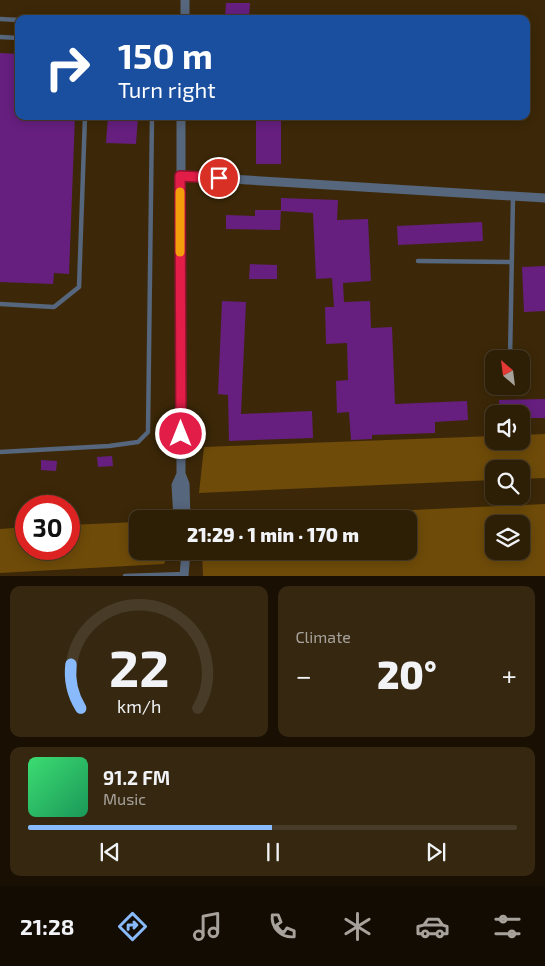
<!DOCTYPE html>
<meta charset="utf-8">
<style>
:root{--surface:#2d1e06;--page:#352710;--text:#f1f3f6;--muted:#a7a29b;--line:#483c28;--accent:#89bafc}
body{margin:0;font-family:"Exo 2",sans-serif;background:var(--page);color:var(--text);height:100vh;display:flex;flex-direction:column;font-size:19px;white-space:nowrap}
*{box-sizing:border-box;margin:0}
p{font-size:16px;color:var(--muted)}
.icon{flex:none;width:28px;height:28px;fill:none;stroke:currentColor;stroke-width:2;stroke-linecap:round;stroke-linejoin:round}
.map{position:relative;height:576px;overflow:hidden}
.drawer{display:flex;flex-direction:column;gap:10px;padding:10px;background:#191003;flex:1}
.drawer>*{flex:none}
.hud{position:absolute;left:15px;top:15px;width:515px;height:105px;border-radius:10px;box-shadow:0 2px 12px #0003,0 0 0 1px var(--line);background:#1a4fa0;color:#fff;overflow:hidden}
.needle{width:32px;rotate:332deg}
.tools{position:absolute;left:485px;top:350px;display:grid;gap:10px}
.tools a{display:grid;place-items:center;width:45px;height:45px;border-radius:10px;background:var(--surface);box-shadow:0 2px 12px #0003,0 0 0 1px var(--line);font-size:25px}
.speed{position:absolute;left:15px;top:495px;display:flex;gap:10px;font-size:25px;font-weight:700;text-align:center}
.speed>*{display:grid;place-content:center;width:65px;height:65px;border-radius:50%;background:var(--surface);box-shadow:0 2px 12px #0003,0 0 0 1px var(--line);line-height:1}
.speed .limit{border:8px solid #d22;background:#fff;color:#111}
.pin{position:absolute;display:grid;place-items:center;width:42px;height:42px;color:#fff;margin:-21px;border:2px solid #fff;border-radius:50%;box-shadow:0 1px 5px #0007}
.me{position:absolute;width:55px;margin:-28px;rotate:0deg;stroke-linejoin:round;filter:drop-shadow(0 0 4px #0008)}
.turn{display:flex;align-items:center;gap:18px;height:105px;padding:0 20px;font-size:22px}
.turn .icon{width:65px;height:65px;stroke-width:2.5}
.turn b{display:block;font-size:35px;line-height:42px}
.big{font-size:38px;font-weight:800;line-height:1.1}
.drawer .card{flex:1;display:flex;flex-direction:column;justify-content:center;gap:8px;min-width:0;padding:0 18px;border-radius:10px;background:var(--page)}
.drawer .dial{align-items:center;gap:0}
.dial svg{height:130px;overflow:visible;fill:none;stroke:var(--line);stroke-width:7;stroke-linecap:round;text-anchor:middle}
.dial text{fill:var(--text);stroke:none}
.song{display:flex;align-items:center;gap:15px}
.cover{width:60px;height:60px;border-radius:8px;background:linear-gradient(135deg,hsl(140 70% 55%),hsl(150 70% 35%))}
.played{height:5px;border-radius:2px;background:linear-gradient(90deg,var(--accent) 50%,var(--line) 50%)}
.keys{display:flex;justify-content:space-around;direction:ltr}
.heat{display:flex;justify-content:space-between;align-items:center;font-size:28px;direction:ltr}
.drawer .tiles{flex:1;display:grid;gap:10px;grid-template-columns:1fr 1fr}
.card:last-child{grid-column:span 2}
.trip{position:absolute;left:129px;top:510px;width:288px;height:50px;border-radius:10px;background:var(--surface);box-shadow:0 2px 12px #0003,0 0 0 1px var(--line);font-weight:800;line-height:50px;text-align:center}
.dock{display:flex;height:80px;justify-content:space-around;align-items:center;background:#120c02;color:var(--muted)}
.dock .icon{width:35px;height:35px}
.dock .current{color:var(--accent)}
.dock b{font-size:22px;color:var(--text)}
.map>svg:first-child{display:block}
.green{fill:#6e4b09;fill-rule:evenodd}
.building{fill:#661f7f}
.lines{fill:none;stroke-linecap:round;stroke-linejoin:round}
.service{stroke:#56667c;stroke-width:4.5}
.minor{stroke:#56667c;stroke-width:9}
.route-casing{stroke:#92132f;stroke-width:12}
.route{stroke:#e11d48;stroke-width:9}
.slow{stroke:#f59e0b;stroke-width:9}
</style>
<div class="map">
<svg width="545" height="576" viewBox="0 0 545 576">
<rect width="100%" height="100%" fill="#3c2808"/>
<path class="green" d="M 545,434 L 545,478 L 521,479 L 521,469 L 494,469 L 494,480 L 199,493 L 204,447 L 494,436 L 494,441 L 521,441 L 521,435 Z
M 545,504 L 545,576 L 203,576 L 202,551 L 408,551 L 408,519 L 212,519 ZM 494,524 L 521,524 L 521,551 L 494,551 Z
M 137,522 L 138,551 L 169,551 L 164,564 L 0,573 L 0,529 L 26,527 L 26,549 L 69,549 L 69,525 Z"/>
<path class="building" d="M 226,3 L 250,3 L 249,19 L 225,19 Z
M 0,53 L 19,54 L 19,116 L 75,116 L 69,274 L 54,273 L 53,284 L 0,282 Z
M 108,116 L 138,116 L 136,144 L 106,143 Z
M 256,116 L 281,116 L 281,164 L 256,164 Z
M 281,198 L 338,200 L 337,220 L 368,219 L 371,281 L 343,283 L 344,302 L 370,301 L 371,328 L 392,327 L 395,404 L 467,401 L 468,420 L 435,422 L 435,433 L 372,435 L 372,439 L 351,440 L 349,412 L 337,413 L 336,381 L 348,380 L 347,343 L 326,344 L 325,307 L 334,307 L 332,278 L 316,279 L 313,213 L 281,211 Z
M 255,210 L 281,210 L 280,230 L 226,229 L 226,215 L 255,216 Z
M 482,222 L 483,241 L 398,245 L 397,226 Z
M 250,264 L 277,265 L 277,279 L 249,279 Z
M 545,266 L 545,311 L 524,312 L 522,267 Z
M 222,301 L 246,302 L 241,414 L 312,411 L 313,438 L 229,441 L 228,395 L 218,394 Z
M 545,399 L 545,418 L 521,418 L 521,414 L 500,414 L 499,400 Z
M 112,456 L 113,466 L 98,467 L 97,457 Z
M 41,460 L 57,461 L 56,471 L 41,470 Z"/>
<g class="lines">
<path class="service" d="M 0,19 L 19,20
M 0,37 L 19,38
M 526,59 L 529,59
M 418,261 L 511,262
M 0,304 L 54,307 L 79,287 L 85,116
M 510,359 L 513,197
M 0,452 L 109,446 L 138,442 L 148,432 L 152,116
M 125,576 L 184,574"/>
<path class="minor" d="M 185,0 L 185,19
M 180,176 L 545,198
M 181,474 L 185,484 L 186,519
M 178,519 L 176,485 L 181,474 L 181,116
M 184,576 L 186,551"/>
</g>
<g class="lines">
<g class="route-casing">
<path id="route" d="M 181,434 L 180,176 L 219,178"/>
</g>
<use href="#route" class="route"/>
<path class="slow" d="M 180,192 L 180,252"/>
</g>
</svg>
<div class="tools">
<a><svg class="needle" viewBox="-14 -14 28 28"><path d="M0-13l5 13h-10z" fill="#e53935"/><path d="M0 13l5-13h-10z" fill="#a7a29b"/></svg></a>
<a><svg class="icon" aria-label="sound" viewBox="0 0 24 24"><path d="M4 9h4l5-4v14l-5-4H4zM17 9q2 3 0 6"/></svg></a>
<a><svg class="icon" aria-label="search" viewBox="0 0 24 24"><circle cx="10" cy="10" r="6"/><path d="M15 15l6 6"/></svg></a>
<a><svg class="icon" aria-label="layers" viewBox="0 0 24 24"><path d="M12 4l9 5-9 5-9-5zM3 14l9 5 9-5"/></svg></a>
</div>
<div class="speed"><div class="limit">30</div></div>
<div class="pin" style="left:219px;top:178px;background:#d93025"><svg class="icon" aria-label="arrive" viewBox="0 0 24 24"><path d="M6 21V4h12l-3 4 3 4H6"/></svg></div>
<svg class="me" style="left:181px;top:434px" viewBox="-20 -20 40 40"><circle r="17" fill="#e11d48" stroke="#fff" stroke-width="3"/><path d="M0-11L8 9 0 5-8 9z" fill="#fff"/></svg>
<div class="trip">21:29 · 1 min · 170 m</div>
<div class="hud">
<div class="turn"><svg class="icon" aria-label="right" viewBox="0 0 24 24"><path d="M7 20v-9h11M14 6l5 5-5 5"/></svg><div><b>150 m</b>Turn right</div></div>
</div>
</div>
<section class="drawer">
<div class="tiles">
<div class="card dial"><svg viewBox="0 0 100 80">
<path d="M14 69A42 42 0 1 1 86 69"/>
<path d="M14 69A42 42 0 0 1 8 42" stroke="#89bafc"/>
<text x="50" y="56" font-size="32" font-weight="700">22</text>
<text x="50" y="72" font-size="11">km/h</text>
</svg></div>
<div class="card"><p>Climate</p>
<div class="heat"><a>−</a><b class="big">20°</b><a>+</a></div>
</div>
<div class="card">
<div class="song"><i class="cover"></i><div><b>91.2 FM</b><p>Music</p></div></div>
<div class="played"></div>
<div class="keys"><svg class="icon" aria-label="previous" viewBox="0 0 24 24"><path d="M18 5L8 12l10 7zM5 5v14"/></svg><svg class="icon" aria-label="pause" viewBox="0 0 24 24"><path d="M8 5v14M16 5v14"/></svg><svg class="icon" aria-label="next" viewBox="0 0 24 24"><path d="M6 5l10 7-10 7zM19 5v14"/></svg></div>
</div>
</div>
</section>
<nav class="dock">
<b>21:28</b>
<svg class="icon current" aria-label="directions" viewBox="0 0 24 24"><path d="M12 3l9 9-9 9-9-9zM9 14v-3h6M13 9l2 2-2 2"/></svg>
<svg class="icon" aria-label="music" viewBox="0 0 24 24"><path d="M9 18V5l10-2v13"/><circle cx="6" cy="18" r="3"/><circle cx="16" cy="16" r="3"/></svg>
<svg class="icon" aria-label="phone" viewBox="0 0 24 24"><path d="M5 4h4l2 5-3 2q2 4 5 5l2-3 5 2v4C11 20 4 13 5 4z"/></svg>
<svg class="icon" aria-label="climate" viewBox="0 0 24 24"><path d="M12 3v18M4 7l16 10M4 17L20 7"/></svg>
<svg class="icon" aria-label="car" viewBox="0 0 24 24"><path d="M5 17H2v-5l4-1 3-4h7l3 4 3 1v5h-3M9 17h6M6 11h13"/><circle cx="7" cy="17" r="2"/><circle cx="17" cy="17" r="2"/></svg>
<svg class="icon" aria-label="filters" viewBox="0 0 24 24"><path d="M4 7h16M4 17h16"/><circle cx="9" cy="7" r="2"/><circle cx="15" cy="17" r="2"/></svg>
</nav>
